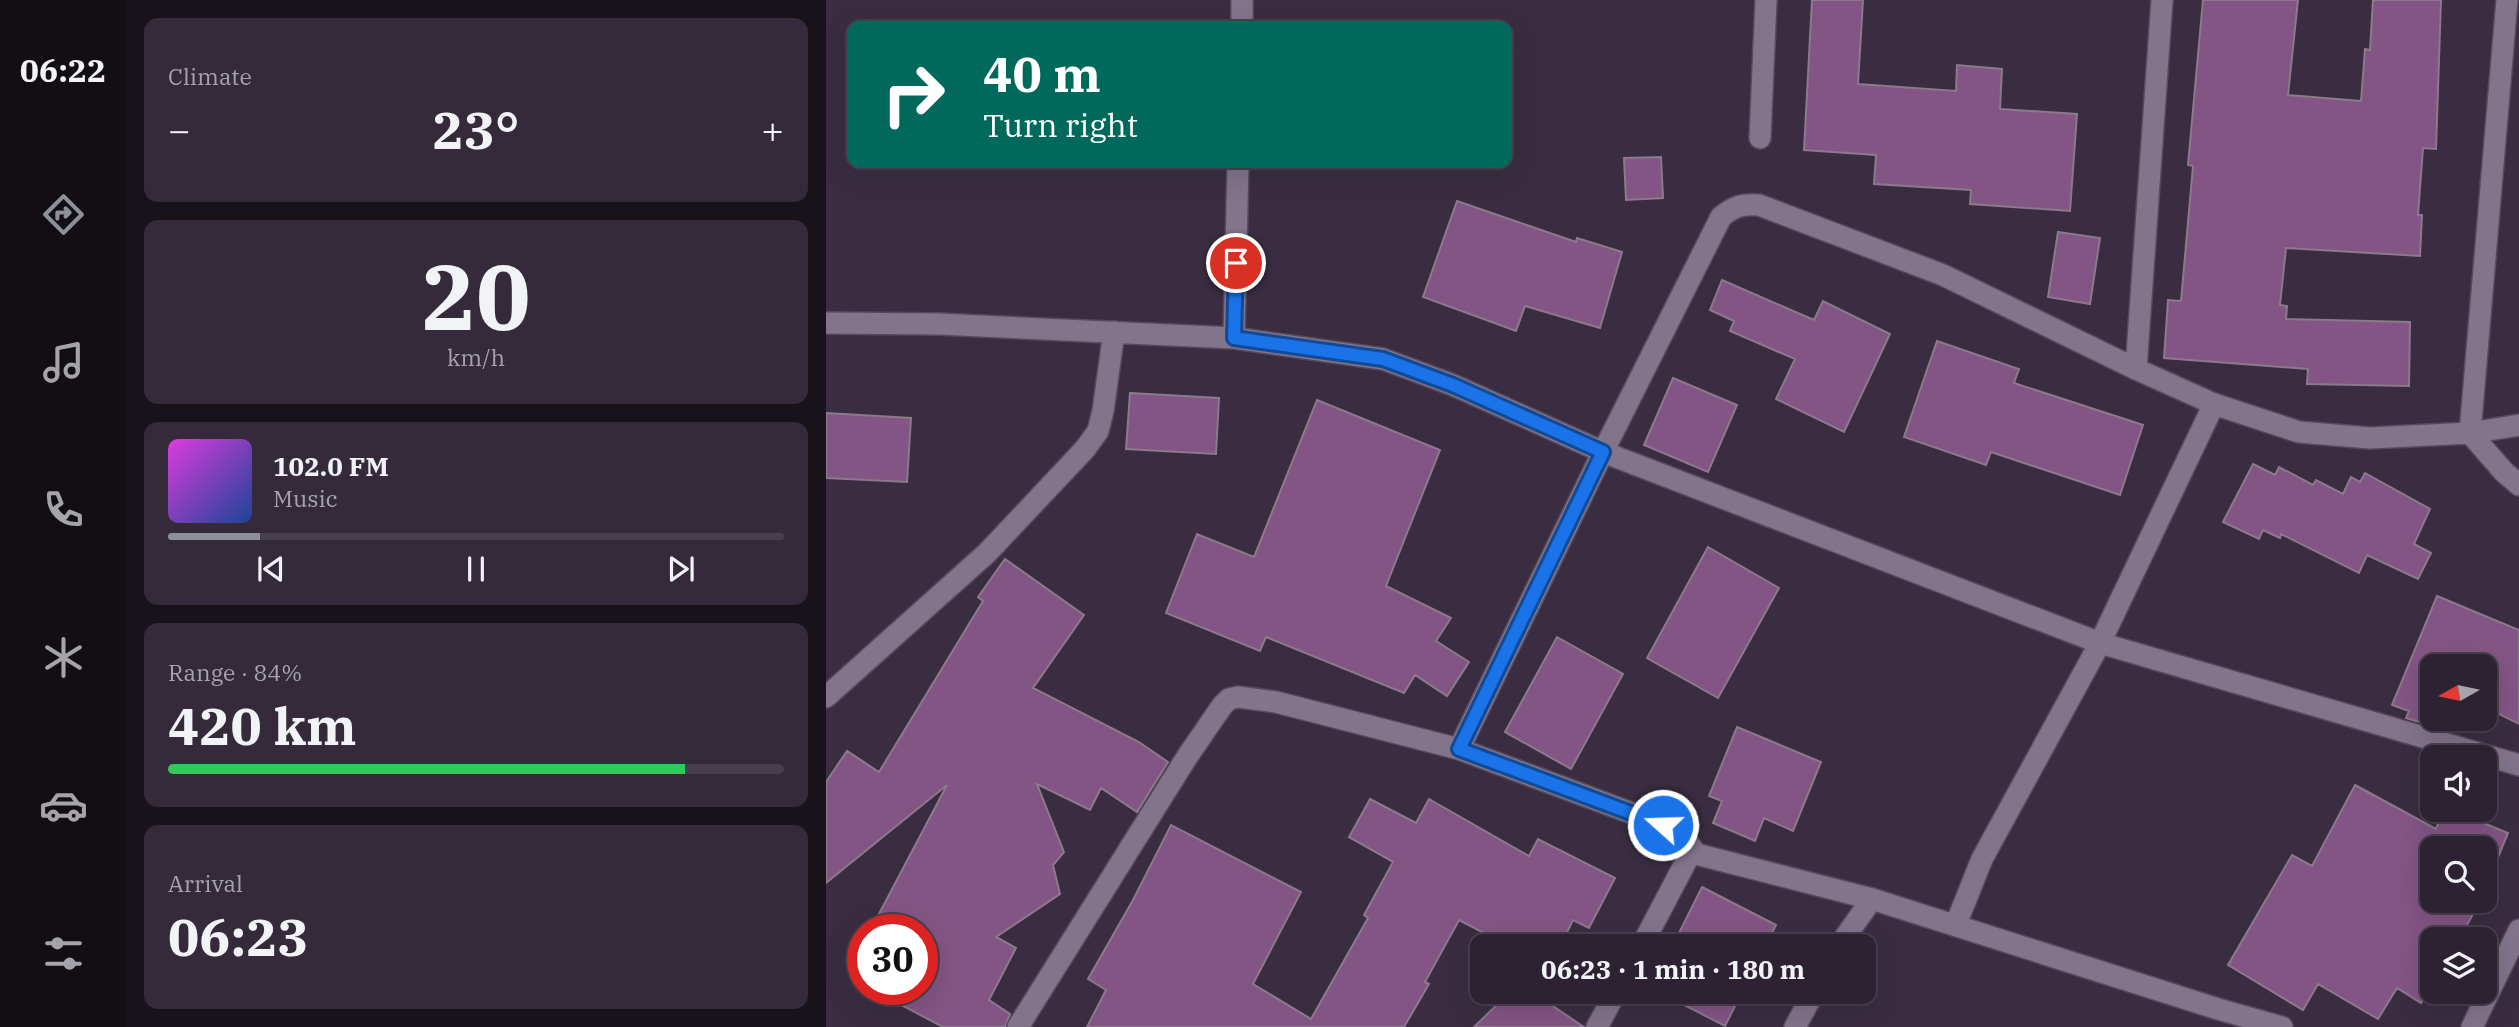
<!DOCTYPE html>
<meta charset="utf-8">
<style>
:root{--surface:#2c2231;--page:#342a39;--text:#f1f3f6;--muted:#a6a4ab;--line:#483f4d;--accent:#8c9099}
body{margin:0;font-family:"IBM Plex Serif",serif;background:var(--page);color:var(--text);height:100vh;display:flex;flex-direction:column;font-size:26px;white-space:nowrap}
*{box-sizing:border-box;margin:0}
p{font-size:23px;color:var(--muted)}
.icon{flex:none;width:38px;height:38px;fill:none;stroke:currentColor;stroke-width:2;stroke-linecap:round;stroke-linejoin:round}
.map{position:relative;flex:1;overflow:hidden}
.details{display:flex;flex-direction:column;gap:18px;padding:18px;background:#18131b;width:700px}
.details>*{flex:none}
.guide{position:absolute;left:21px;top:21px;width:665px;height:147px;border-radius:14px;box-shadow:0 7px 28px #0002,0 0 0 2px var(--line);background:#00695c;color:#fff;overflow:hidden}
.needle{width:46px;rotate:261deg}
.tools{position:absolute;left:1594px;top:654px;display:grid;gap:14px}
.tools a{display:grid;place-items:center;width:77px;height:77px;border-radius:14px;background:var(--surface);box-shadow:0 7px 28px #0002,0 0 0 2px var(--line);font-size:35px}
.speed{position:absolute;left:21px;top:914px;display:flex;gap:14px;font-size:35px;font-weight:700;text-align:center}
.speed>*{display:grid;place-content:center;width:91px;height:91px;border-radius:50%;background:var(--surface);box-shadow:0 7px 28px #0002,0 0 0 2px var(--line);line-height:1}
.speed .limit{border:10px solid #d22;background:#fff;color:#111}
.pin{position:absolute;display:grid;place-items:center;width:60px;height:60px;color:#fff;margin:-30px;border:4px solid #fff;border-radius:50%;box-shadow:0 2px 7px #0007}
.me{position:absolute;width:77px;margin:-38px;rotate:290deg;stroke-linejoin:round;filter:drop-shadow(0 0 5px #0008)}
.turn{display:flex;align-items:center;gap:24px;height:147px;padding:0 21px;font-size:32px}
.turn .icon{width:91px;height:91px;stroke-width:2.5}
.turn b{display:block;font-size:49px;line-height:60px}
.big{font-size:52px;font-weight:700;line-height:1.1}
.details .widget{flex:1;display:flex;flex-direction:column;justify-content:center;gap:10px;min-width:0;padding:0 24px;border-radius:14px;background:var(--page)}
.details .dial{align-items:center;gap:0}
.dial b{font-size:91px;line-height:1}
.song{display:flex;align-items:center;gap:21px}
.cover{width:84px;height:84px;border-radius:10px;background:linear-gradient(135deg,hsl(300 70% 55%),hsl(220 70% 35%))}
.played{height:7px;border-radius:4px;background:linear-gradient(90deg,var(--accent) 15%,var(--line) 15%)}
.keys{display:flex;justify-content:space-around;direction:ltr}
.heat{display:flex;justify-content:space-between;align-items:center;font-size:38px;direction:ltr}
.charge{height:10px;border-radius:5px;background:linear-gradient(90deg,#34c759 84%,var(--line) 0)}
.trip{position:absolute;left:644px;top:934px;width:406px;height:70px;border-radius:14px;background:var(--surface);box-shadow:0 7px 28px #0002,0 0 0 2px var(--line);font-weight:700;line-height:70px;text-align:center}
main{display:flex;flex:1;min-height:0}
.tab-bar{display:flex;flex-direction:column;width:126px;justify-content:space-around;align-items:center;background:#120e14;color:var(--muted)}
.tab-bar .icon{width:49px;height:49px}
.tab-bar .active{color:var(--accent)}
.tab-bar b{font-size:32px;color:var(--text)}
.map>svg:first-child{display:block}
.building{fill:#835584;stroke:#8c798c;stroke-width:2}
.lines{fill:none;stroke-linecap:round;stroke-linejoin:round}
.service-casing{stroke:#554a5b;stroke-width:24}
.minor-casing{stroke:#554a5b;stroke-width:24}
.service{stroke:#82748b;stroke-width:21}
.minor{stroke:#82748b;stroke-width:21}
.route-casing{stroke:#114b97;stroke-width:18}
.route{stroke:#1a73e8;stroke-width:12}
</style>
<main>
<nav class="tab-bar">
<b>06:22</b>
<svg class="icon active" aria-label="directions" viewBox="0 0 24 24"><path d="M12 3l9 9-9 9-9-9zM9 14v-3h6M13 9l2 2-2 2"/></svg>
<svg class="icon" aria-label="music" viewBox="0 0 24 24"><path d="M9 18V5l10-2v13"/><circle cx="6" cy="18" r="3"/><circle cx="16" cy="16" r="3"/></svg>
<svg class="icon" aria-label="phone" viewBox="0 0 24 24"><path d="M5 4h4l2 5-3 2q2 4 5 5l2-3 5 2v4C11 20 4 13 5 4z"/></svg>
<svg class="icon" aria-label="climate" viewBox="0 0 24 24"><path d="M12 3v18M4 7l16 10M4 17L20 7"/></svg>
<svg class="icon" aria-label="car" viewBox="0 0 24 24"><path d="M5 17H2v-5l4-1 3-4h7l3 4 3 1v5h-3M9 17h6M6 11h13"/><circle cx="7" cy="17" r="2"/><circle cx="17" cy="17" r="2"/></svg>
<svg class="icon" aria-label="filters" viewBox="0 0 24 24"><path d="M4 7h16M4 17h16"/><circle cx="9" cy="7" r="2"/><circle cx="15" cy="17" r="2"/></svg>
</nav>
<section class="details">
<div class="widget"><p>Climate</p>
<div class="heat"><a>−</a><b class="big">23°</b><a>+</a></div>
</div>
<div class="widget dial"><b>20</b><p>km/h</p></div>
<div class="widget">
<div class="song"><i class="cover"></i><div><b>102.0 FM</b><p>Music</p></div></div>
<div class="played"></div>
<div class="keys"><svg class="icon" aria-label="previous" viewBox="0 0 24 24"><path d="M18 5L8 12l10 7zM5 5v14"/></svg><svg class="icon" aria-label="pause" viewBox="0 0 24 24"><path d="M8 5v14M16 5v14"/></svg><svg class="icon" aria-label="next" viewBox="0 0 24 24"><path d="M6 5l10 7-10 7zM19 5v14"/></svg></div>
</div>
<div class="widget"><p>Range · 84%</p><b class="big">420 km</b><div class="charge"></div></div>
<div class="widget"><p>Arrival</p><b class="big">06:23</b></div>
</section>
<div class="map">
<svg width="1693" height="1027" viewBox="0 0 1693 1027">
<rect width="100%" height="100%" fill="#3a2d41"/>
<path class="building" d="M 986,0 L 1037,0 L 1032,84 L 1130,91 L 1131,65 L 1176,69 L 1174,109 L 1251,114 L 1244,211 L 1144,204 L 1145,190 L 1048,184 L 1050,155 L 978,150 Z
M 1377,0 L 1472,0 L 1462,95 L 1535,101 L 1539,49 L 1544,50 L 1547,0 L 1615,0 L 1610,149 L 1597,148 L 1592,215 L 1596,215 L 1594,256 L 1460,248 L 1454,305 L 1461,306 L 1460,319 L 1584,322 L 1583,386 L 1481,384 L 1482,369 L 1338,358 L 1342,300 L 1355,301 L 1367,166 L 1362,165 Z
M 835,157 L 837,198 L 800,200 L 798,158 Z
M 631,201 L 750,242 L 751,238 L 796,252 L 774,328 L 699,306 L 690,331 L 597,297 Z
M 1232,232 L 1274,238 L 1264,304 L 1222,297 Z
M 896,280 L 988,320 L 997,301 L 1064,334 L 1018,432 L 950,399 L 969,359 L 904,331 L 908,321 L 884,310 Z
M 1111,341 L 1193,369 L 1188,383 L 1317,425 L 1294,495 L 1165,452 L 1160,465 L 1078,437 Z
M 847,378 L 911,405 L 882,472 L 818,445 Z
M 304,393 L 393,398 L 390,454 L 300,449 Z
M 491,400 L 614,450 L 560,586 L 625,618 L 610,641 L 643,662 L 621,696 L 589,675 L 578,693 L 440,637 L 434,651 L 340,613 L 371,534 L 428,557 Z
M 0,413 L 85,418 L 81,482 L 0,478 Z
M 1427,464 L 1449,475 L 1453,467 L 1487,485 L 1490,480 L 1517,494 L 1525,477 L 1534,482 L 1539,473 L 1604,509 L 1588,544 L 1605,553 L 1592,579 L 1541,555 L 1533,573 L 1455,534 L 1454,538 L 1437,530 L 1433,539 L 1397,522 Z
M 882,547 L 953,588 L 892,698 L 821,658 Z
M 179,559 L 258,615 L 207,688 L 313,742 L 342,762 L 311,812 L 275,788 L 264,810 L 211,784 L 238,852 L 227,865 L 234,894 L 170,937 L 190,948 L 163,1000 L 184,1014 L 179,1027 L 117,1027 L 45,989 L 96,989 L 96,929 L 45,929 L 121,785 L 0,883 L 0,782 L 21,751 L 53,772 L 157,601 L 152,597 Z
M 1611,596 L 1693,630 L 1693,724 L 1659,707 L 1659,667 L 1606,667 L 1606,719 L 1639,719 L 1634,731 L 1610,721 L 1608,726 L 1580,718 L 1583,711 L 1566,705 Z
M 731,637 L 797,674 L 745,769 L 679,732 Z
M 911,727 L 995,762 L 967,831 L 938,818 L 929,841 L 887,823 L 896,801 L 883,796 Z
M 1529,785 L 1610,829 L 1617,810 L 1626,810 L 1682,833 L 1659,889 L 1659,849 L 1606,849 L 1606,901 L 1654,901 L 1633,940 L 1606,940 L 1606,984 L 1595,1003 L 1571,988 L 1552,1019 L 1492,984 L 1477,1010 L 1402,965 L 1466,855 L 1486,866 Z
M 544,799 L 590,823 L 603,799 L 703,856 L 712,839 L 789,878 L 763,928 L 747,920 L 734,947 L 685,947 L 633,920 L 599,982 L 603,984 L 578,1027 L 261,1027 L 280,990 L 262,979 L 307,900 L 345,825 L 475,892 L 427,984 L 485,1019 L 542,918 L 538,915 L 567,862 L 523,837 Z
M 876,887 L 950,925 L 939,947 L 846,947 Z
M 684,992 L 706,992 L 758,1027 L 648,1027 Z
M 833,992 L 916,992 L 899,1026 Z"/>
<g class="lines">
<g class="service-casing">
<path id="service" d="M 934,138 L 940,0"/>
</g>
<g class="minor-casing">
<path id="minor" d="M 1681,0 L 1644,433 L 1678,472 L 1693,485
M 416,26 L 416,0
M 0,323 L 113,324 L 408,338 L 557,359 L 627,385 L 777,452 L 1274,643 L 1693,765
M 408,338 L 412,163
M 1310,369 L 1336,0
M 0,697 L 161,553 L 259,449 L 272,431 L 277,411 L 288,332
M 633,749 L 777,452 L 895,217 C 908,206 916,204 933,205 L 1117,275 L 1310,369 L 1388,404 L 1473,432 L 1544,438 L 1644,433 L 1693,425
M 870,854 L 1046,899 L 1392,1009 L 1456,1027
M 1130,924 L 1156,859 L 1274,643 L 1388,404
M 1012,947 L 1046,899
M 192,1027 L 361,757 L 396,706 L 403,699 L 412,697 L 450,702 L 633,749 L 854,831 L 870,854 L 865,852 L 815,947
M 771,1027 L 790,992
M 969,1027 L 988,992
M 1646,1027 L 1693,930"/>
</g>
<use href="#service" class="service"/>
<use href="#minor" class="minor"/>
</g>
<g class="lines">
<g class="route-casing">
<path id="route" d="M 410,263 L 408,338 L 557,359 L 627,385 L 777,452 L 633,749 L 837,825"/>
</g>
<use href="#route" class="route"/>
</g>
</svg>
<div class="tools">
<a><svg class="needle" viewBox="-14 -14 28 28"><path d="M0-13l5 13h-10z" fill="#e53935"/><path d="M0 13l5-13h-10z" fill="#a6a4ab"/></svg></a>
<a><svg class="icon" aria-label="sound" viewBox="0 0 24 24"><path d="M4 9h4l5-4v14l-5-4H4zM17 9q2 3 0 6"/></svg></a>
<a><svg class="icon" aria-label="search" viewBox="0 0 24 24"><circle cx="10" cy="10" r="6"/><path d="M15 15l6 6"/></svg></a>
<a><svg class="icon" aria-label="layers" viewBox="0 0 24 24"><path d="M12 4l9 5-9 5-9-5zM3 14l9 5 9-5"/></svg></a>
</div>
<div class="speed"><div class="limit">30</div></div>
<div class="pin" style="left:410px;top:263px;background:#d93025"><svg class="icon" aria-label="arrive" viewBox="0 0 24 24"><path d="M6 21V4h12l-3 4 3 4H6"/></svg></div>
<svg class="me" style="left:837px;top:825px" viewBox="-20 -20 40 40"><circle r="17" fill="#1a73e8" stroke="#fff" stroke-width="3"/><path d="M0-11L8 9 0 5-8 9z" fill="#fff"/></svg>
<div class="trip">06:23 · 1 min · 180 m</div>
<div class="guide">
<div class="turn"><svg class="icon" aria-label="right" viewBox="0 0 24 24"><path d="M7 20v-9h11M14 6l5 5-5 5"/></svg><div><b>40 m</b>Turn right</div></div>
</div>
</div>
</main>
